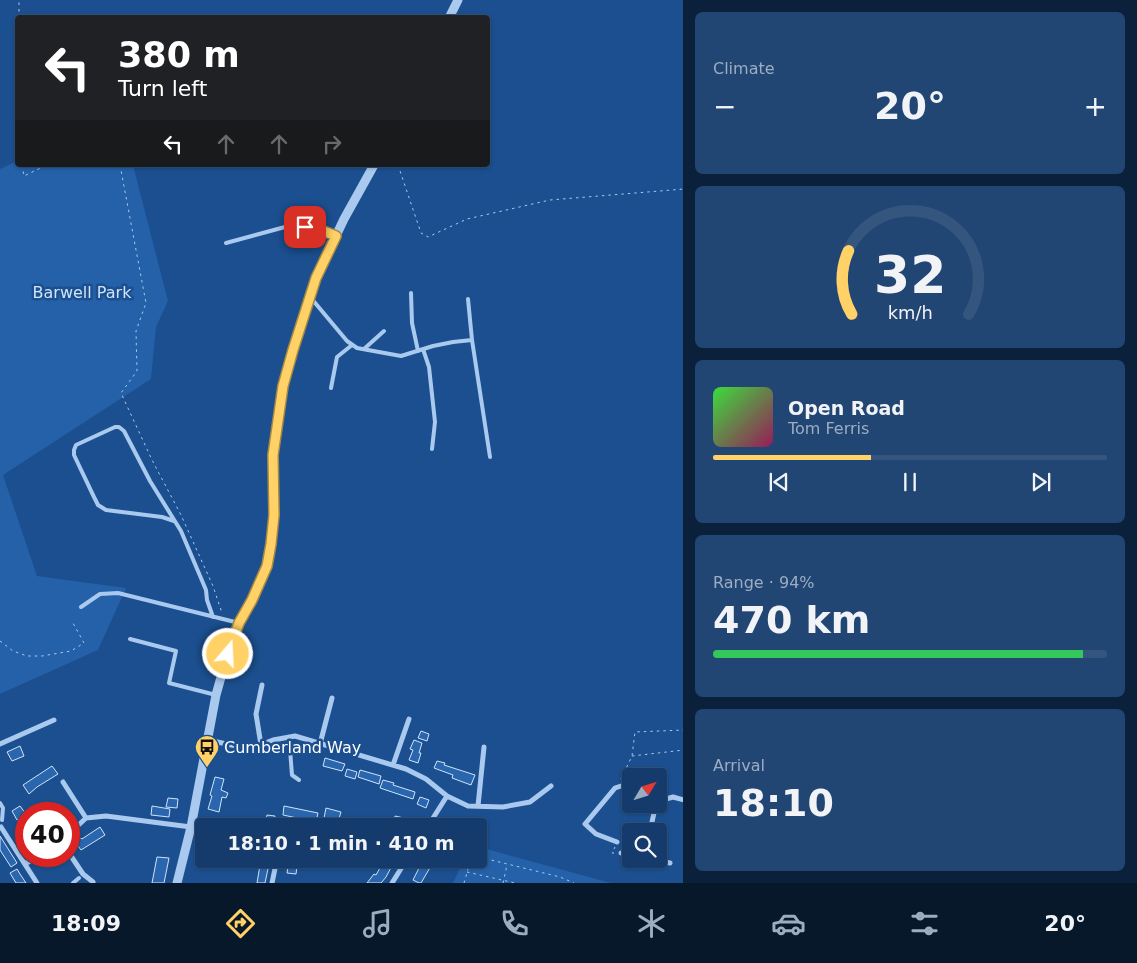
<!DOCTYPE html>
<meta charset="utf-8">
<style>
:root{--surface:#143b6b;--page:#214673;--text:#f1f3f6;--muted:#9dadc1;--line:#33557e;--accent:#ffd166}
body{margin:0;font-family:"DejaVu Sans",sans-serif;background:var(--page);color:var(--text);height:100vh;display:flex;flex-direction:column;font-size:19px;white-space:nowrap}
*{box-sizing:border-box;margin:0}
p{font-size:16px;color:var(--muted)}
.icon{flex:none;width:28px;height:28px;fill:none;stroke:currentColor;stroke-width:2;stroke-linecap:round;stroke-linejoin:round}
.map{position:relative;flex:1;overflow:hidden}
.side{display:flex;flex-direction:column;gap:12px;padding:12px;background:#0b203b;width:454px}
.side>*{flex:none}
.guide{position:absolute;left:15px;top:15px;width:475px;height:152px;border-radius:5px;box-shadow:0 1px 4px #0004,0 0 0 1px var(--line);background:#202124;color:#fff;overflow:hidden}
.needle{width:32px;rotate:52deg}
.controls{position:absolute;left:622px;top:768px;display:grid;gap:10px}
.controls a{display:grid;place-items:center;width:45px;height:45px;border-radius:5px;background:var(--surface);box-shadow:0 1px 4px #0004,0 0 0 1px var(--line);font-size:25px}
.speed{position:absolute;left:15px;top:802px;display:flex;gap:10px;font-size:25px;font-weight:700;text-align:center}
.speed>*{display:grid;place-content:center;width:65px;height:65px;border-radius:50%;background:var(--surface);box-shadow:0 1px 4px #0004,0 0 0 1px var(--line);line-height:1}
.speed .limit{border:8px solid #d22;background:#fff;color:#111}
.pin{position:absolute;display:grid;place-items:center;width:42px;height:42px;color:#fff;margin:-21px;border-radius:10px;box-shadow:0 2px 8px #0006}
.me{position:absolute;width:55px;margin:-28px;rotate:19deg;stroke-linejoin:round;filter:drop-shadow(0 0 4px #0008)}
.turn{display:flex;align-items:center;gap:18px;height:105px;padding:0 20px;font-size:22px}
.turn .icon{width:65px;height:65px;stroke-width:2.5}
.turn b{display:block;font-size:35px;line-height:42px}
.lanes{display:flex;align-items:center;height:48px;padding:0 20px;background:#0003;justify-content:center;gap:25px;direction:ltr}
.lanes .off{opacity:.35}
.big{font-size:38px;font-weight:700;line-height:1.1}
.side .tile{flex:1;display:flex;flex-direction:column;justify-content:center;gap:8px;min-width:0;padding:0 18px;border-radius:8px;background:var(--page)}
.side .dial{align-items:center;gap:0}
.dial svg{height:130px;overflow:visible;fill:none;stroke:var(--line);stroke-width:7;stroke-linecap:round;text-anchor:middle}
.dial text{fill:var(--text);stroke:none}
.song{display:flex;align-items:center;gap:15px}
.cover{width:60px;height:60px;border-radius:8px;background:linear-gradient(135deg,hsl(120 70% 55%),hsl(330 70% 35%))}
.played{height:5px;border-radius:2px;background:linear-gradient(90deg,var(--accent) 40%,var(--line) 40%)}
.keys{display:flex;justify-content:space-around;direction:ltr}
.heat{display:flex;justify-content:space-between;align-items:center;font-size:28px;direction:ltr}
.charge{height:8px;border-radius:4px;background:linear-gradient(90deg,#34c759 94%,var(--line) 0)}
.trip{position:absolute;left:195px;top:818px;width:292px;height:50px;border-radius:5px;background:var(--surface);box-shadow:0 1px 4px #0004,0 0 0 1px var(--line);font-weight:700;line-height:50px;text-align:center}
.tab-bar{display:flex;height:80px;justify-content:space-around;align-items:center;background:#08182b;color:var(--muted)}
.tab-bar .icon{width:35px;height:35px}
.tab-bar .on{color:var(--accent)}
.tab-bar b{font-size:22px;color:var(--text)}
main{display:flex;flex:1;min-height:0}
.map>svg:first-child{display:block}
.green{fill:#2461a8}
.building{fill:#2a66ad;stroke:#cfe3fa}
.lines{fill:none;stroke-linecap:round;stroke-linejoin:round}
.path{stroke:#a9c9ee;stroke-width:1;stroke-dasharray:2.5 4;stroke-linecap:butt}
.service{stroke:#a9c9ee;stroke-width:4}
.minor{stroke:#a9c9ee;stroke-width:5}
.tertiary{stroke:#a9c9ee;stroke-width:9}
.route-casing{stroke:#a68842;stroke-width:12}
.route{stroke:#ffd166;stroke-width:9}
.labels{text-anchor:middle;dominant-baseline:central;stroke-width:5;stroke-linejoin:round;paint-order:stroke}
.park-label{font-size:16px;fill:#cfe3fa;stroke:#1b4f8f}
.poi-label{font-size:16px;fill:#fff;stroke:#1b4f8f;text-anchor:start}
</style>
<main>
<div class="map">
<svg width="684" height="883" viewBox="0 0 684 883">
<rect width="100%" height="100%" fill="#1b4f8f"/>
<path class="green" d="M 17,161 L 18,165 L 133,165 L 168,301 L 156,327 L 151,379 L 3,475 L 37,576 L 126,588 L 98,650 L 0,694 L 0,169 Z
M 479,847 L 611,883 L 453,883 L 464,859 L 479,859 Z"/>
<path class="building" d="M 421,731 L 429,734 L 427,741 L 418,738 Z
M 414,740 L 422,743 L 419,753 L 421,753 L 418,763 L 409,760 L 413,750 L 410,749 Z
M 20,746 L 24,756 L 12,761 L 7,752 Z
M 325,758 L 345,764 L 342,771 L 323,766 Z
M 437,761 L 445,763 L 444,765 L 475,775 L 471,785 L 452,778 L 453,775 L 434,768 Z
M 52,766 L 58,774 L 37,787 L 29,794 L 23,785 Z
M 347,769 L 357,772 L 355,779 L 345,776 Z
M 360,770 L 381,776 L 379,784 L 358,777 Z
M 215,777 L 224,779 L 221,790 L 228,793 L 226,798 L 222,797 L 219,812 L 208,809 L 212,796 L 210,795 Z
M 383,780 L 394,783 L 393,785 L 415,792 L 413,799 L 380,788 Z
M 420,797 L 429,800 L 426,808 L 417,804 Z
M 168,798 L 178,799 L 177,808 L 166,807 Z
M 20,806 L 26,814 L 17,820 L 12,811 Z
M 152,806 L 170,809 L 169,817 L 151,815 Z
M 284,806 L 318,813 L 316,822 L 283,815 Z
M 326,808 L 341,812 L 338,822 L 324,818 Z
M 267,815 L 275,816 L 273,826 L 265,826 Z
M 395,816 L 404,818 L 403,826 L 393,826 Z
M 100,827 L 105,835 L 81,850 L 75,842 L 81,838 L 82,839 Z
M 0,836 L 17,863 L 11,867 L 0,850 Z
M 157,857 L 169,858 L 164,883 L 152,883 Z
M 261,859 L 270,859 L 265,883 L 257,883 Z
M 289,859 L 298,859 L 296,874 L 287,873 Z
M 323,859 L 338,859 L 336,867 L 322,864 Z
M 385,859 L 388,859 L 394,862 L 386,877 L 381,883 L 367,883 L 374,874 L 376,875 Z
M 427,859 L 436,859 L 432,867 L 431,866 L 421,883 L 419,883 L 413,880 L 420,866 L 423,868 Z
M 17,869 L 20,874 L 26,883 L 16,883 L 10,873 Z"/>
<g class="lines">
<path class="path" d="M 19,18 L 19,0
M 22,165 L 24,176 L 47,165
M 120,165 L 146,303 L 136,331 L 137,371 L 121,393 L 152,460 L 181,515 L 213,586 L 222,613
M 398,165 L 421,233 L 428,237 L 467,219 L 550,200 L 684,189
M 0,641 L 13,651 L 27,656 L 42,656 L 71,651 L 84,643 L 73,623
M 632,756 L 684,750
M 621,779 L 632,756 L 635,732 L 684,730
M 614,853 L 612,853 L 615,847
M 479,857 L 560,877 L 574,883
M 467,872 L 515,883
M 464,883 L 471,859
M 503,883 L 507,865"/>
<path class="service" d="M 226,243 L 285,227 L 316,228 L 336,236
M 411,293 L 412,323 L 418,351
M 311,298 L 347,341 L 357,348 L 401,356 L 433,346 L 453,342 L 472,340 L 490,457
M 468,299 L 472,340
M 364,349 L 384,331
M 423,349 L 429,367 L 435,422 L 432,449
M 331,388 L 337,357 L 352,345
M 174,521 L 162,517 L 106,510 L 98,505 L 94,497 L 74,455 L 74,450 L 76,445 L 115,427 L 119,427 L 124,431 L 150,481 L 181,531 L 206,590 L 207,600 L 213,617
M 81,607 L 100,594 L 118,593 L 239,623
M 130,639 L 176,651 L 169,683 L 216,695
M 289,737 L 292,775 L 299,780
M 0,803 L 3,808 L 2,820
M 73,883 L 79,878"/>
<path class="minor" d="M 208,740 L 250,749 L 273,740 L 295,736 L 406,769 L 426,779 L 447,796 L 468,806 L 503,807 L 530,802 L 551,786
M 0,744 L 54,720
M 320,744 L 332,698
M 261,745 L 256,714 L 262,685
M 393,765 L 409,719
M 63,782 L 86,818
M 659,801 L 673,797 L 684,800
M 478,806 L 484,747
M 428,826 L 447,796
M 1,827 L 37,883
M 650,831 L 656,804
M 69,834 L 86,818 L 106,816 L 191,827
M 617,842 L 596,834 L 585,824 L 615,788 L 627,784 L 631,786
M 69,853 L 83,874 L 93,882
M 621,853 L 631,854
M 652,859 L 670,863
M 25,864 L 38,856
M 272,883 L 277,859
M 392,883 L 407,859"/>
<path class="tertiary" d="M 449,18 L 458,0
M 177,883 L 191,827 L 216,695 L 223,670 L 239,623 L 252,600 L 267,566 L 271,544 L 274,515 L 273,455 L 283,386 L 293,350 L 316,278 L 344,219 L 374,165"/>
</g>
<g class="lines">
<g class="route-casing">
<path id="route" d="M 228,654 L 239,623 L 252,600 L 267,566 L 271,544 L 274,515 L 273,455 L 283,386 L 293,350 L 316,278 L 336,236 L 316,228 L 305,227"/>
</g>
<use href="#route" class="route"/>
</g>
<defs>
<g id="bus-pin" transform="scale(1.25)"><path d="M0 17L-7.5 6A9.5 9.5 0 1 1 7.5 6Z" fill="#ffd166" stroke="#1b4f8f"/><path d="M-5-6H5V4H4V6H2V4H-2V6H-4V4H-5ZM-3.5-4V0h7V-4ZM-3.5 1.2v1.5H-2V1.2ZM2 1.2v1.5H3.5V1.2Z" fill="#111"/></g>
</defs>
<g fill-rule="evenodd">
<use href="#bus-pin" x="207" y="747"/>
</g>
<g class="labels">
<g class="park-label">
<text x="82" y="292">Barwell Park</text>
</g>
<g class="poi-label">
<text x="224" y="747">Cumberland Way</text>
</g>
</g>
</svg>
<div class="controls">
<a><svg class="needle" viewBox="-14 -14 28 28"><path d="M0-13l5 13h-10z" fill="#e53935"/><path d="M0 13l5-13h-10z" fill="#9dadc1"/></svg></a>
<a><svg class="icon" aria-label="search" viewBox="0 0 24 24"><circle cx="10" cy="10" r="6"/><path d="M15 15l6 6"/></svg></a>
</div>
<div class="speed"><div class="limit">40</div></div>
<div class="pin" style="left:305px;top:227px;background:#d93025"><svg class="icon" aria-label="arrive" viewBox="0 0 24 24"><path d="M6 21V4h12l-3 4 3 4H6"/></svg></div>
<svg class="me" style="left:228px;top:654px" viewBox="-20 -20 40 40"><circle r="17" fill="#ffd166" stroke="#fff" stroke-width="3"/><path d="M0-11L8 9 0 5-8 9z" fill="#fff"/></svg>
<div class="trip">18:10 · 1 min · 410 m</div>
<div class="guide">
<div class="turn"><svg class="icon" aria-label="left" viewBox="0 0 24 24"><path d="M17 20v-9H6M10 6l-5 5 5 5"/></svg><div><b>380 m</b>Turn left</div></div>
<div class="lanes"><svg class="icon" aria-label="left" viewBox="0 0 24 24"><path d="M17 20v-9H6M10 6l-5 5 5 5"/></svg><svg class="icon off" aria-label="ahead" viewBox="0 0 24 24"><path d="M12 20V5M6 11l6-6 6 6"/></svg><svg class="icon off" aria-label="ahead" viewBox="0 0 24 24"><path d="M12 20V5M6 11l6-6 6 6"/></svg><svg class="icon off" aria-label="right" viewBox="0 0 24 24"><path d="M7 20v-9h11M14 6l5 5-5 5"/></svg></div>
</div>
</div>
<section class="side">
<div class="tile"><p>Climate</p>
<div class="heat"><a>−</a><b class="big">20°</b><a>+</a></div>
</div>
<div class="tile dial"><svg viewBox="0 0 100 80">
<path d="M14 69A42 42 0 1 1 86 69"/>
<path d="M14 69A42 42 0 0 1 12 30" stroke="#ffd166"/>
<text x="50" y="56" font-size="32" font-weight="700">32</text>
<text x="50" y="72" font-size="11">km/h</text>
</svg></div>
<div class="tile">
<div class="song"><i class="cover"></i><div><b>Open Road</b><p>Tom Ferris</p></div></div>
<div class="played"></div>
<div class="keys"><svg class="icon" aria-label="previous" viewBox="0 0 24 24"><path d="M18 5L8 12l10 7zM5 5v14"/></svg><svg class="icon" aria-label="pause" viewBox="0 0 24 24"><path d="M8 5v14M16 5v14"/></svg><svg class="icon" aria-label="next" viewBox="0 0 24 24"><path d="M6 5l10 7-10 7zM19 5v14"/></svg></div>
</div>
<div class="tile"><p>Range · 94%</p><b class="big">470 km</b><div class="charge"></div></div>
<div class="tile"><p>Arrival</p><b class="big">18:10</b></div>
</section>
</main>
<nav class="tab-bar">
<b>18:09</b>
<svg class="icon on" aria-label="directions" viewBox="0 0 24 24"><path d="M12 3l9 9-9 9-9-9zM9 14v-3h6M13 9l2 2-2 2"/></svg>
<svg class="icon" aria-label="music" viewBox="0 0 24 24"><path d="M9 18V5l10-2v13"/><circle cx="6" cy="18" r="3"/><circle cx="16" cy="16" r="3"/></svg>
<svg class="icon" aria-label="phone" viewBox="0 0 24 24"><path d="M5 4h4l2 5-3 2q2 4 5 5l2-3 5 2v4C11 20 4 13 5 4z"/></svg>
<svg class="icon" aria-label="climate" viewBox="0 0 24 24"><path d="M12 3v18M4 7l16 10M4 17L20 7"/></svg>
<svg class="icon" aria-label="car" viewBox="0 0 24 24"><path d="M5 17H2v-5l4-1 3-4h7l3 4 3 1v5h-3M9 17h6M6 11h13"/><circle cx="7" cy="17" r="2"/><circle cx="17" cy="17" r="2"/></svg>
<svg class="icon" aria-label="filters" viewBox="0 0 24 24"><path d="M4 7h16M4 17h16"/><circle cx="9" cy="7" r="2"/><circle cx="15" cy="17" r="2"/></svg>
<b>20°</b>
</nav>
